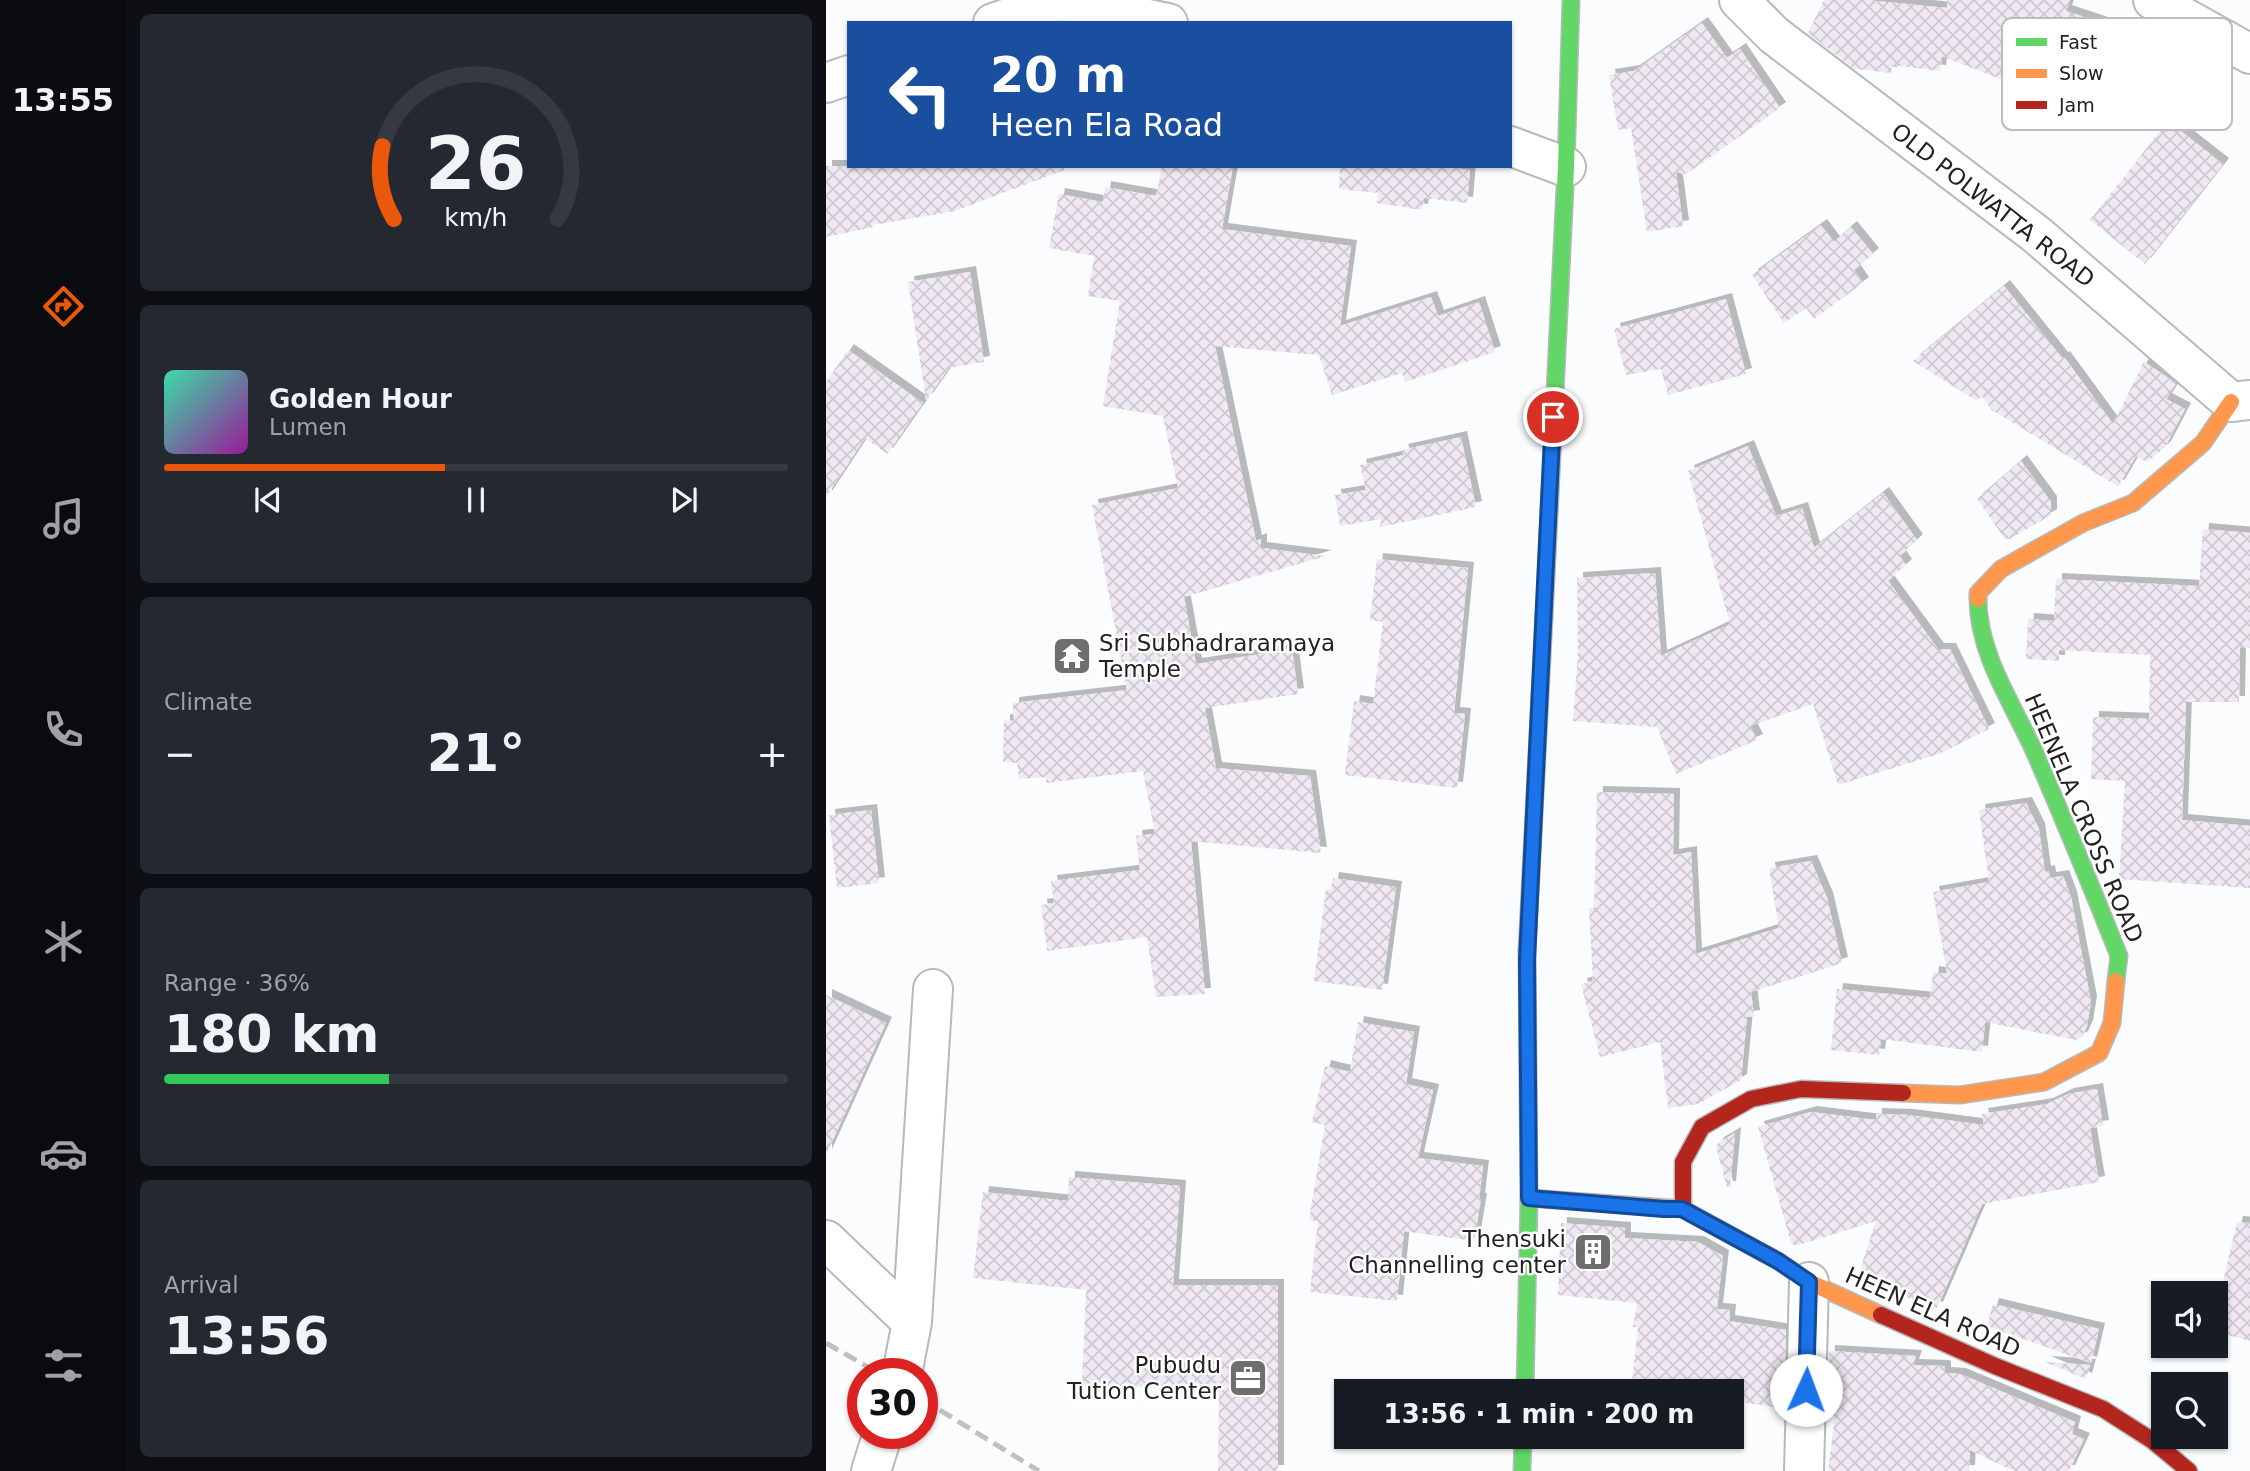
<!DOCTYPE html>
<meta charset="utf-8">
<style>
:root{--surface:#171b24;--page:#242831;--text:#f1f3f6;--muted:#9ea1a6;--line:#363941;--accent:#ea580c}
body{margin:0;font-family:"DejaVu Sans",sans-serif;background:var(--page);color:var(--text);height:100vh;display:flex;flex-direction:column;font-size:26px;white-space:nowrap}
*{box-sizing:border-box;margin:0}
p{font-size:23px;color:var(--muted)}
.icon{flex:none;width:38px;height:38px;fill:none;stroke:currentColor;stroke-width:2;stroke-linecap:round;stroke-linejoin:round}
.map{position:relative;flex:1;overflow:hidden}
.sheet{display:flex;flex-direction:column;gap:14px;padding:14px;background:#0d0f14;width:700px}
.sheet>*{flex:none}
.banner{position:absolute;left:21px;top:21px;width:665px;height:147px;border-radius:0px;box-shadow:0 2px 5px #0004;background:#1a4fa0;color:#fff;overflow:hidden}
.controls{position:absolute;left:1325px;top:1281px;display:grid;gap:14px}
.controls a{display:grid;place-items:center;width:77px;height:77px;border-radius:0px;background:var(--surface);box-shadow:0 2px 5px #0004;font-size:35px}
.speed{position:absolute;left:21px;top:1358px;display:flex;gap:14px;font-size:35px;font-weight:700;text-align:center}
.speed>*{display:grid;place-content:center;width:91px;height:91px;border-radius:50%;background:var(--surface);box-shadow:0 2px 5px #0004;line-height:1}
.speed .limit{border:10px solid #d22;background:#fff;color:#111}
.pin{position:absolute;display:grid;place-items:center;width:60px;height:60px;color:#fff;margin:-30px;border:4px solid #fff;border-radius:50%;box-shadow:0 2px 7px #0007}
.me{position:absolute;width:77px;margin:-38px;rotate:2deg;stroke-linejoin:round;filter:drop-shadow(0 0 5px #0008)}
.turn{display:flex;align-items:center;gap:24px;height:147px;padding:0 28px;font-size:32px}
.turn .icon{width:91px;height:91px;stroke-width:2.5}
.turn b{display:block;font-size:49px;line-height:60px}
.big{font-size:52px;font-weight:600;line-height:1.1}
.sheet .card{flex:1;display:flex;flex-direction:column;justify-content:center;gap:10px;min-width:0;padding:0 24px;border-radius:10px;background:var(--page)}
.sheet .dial{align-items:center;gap:0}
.dial svg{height:182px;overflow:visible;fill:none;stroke:var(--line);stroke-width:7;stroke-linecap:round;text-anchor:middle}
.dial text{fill:var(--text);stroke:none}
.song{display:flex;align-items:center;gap:21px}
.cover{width:84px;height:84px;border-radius:10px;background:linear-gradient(135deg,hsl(160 70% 55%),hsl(300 70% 35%))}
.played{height:7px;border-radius:4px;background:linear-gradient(90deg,var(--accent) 45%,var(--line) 45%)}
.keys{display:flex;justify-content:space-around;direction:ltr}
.heat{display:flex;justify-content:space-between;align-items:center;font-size:38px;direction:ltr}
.charge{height:10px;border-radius:5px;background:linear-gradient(90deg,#34c759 36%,var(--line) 0)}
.trip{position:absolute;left:508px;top:1379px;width:410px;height:70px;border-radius:0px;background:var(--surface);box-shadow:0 2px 5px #0004;font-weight:600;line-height:70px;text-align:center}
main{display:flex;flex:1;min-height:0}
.dock{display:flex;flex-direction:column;width:126px;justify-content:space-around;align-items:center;background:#090b0e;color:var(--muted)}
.dock .icon{width:49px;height:49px}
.dock .active{color:var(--accent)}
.dock b{font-size:32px;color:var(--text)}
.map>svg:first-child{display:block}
.building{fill:url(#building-cross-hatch);filter:url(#shadow)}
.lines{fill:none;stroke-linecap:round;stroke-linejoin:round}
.street-casing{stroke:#b8b9ba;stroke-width:42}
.fast-casing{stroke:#b8b9ba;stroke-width:19}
.slow-casing{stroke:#b8b9ba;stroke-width:19}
.jam-casing{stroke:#b8b9ba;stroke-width:19}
.street{stroke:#feffff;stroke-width:38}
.fast{stroke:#63d668;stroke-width:16}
.slow{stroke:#ff974d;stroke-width:16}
.jam{stroke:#b3261e;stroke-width:16}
.rail{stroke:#c0c0c1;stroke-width:5;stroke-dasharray:14 7;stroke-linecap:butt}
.route-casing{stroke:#114b97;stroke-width:18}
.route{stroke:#1a73e8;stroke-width:12}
.labels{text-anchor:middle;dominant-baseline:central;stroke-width:5;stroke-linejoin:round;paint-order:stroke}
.street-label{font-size:23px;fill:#222223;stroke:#fff}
.poi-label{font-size:23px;fill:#222223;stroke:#fff;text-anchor:end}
.key{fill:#fff;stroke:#bdbdbd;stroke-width:2}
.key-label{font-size:19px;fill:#222223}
</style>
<main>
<nav class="dock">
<b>13:55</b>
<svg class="icon active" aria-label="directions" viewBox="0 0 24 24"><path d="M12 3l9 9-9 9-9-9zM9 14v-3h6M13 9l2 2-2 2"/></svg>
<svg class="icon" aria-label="music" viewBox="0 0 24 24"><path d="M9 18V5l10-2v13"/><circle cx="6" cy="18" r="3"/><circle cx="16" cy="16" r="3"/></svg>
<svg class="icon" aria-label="phone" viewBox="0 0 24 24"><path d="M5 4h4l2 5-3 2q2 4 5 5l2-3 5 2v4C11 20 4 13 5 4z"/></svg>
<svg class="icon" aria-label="climate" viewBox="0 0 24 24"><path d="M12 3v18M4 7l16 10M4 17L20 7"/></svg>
<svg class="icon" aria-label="car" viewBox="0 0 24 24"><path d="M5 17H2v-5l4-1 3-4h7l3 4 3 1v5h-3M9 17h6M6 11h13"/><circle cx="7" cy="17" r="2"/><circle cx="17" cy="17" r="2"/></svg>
<svg class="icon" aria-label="filters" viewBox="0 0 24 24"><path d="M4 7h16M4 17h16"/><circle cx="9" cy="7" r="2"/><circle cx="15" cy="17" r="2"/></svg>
</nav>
<section class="sheet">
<div class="card dial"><svg viewBox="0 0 100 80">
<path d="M14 69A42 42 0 1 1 86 69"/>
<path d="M14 69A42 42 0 0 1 9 37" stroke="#ea580c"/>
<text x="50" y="56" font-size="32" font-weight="700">26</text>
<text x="50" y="72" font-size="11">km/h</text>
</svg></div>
<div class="card">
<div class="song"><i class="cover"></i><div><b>Golden Hour</b><p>Lumen</p></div></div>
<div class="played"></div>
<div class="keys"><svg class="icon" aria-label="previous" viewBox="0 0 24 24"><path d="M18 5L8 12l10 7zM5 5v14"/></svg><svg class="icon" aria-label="pause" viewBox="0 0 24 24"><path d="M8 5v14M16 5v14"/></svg><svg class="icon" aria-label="next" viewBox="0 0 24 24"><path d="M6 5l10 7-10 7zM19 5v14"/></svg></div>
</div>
<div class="card"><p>Climate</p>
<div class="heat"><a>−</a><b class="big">21°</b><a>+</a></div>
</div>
<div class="card"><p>Range · 36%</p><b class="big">180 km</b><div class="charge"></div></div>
<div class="card"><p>Arrival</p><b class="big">13:56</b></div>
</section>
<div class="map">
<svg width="1424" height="1471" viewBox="0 0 1424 1471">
<defs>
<pattern id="building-cross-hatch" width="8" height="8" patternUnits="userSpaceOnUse" patternTransform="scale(1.75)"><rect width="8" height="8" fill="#f0e9f3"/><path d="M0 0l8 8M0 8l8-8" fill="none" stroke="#cec8d0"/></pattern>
<filter id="shadow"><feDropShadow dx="6" dy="-6" stdDeviation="0" flood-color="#0004"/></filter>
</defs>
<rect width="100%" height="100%" fill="#fafcfd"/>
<path class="building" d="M 998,0 L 1040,0 L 1121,8 L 1121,0 L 1244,0 L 1240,11 L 1327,40 L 1309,97 L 1257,81 L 1256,84 L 1216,69 L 1207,92 L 1116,56 L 1114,71 L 1066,65 L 1065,73 L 1029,69 L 982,33 Z
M 876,23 L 901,58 L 914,49 L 954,108 L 866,170 L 857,175 L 854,172 L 850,173 L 857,226 L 821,232 L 805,128 L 792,130 L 783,75 L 808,71 Z
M 1342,121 L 1397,164 L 1319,264 L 1264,220 Z
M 0,166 L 238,166 L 238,170 L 129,211 L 47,225 L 48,227 L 0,237 Z
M 336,166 L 407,166 L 396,229 L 525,246 L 514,326 L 605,297 L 612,316 L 653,302 L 669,352 L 579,382 L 576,373 L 506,395 L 493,355 L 389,346 L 430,541 L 435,539 L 435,548 L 500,556 L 358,597 L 370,664 L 466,649 L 472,694 L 379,708 L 390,768 L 484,776 L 495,853 L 365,841 L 379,994 L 330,997 L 321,937 L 221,951 L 215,905 L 228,903 L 225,881 L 314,870 L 310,836 L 329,834 L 317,771 L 220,783 L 220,777 L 193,779 L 191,763 L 177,762 L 178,720 L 188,721 L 187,703 L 301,690 L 266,505 L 352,488 L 337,416 L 277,406 L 294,301 L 262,296 L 268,256 L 223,248 L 233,194 L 277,202 L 279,187 L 330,196 Z
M 514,166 L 611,166 L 644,170 L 641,203 L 598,198 L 596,210 L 551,203 L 552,193 L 513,189 Z
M 995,225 L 1008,242 L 1025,227 L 1047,254 L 1028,270 L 1037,283 L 988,319 L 980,308 L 958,323 L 926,275 Z
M 144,272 L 158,362 L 123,368 L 100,400 L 82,282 Z
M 1178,286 L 1236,358 L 1238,357 L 1287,424 L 1318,362 L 1350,383 L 1340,399 L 1359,409 L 1339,447 L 1321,462 L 1310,456 L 1293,485 L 1291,486 L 1166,410 L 1156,396 L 1151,401 L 1087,361 Z
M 900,299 L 920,374 L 842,395 L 835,369 L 800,375 L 788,329 Z
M 22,350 L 97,403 L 61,454 L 39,438 L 0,497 L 0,382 Z
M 635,437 L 650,507 L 554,527 L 555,519 L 514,526 L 509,495 L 540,490 L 534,465 L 578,455 L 576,450 Z
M 922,446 L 950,516 L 976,508 L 988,548 L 1057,493 L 1091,540 L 1074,556 L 1080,565 L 1062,581 L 1112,649 L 1124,649 L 1163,729 L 1113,754 L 1012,785 L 987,704 L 924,726 L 931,740 L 850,774 L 831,727 L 747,721 L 752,653 L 751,578 L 829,573 L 835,656 L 904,624 L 862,471 Z
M 1195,461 L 1225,502 L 1225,515 L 1184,539 L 1179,539 L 1151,499 Z
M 1377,529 L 1424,533 L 1424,648 L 1414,647 L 1413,702 L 1360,702 L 1356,820 L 1424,826 L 1424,888 L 1293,879 L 1299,781 L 1265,779 L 1267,717 L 1323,719 L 1324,655 L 1233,650 L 1233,661 L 1200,659 L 1202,619 L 1228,621 L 1230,579 L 1373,586 Z
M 551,559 L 642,568 L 628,713 L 639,714 L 631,788 L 519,775 L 528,701 L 547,704 L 557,622 L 544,620 Z
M 771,792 L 848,794 L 847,855 L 865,852 L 870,954 L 953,928 L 943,868 L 985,861 L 1001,898 L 1016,963 L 925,992 L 928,1016 L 921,1017 L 915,1080 L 872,1104 L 842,1108 L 834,1042 L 774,1057 L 755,984 L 767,981 L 763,908 L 768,908 Z
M 1200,803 L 1213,829 L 1219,872 L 1223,871 L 1224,878 L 1237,876 L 1245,897 L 1265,1002 L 1261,1026 L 1256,1037 L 1250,1040 L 1159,1022 L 1156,1052 L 1055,1039 L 1053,1055 L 1005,1050 L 1011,989 L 1104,998 L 1107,972 L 1121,974 L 1107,892 L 1163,882 L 1153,810 Z
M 45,810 L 53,883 L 11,888 L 3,815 Z
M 507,878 L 570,887 L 556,990 L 488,981 L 500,889 L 505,889 Z
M 0,995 L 60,1023 L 0,1155 Z
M 532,1022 L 588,1032 L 580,1084 L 607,1090 L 592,1158 L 657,1166 L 653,1199 L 655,1199 L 648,1241 L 578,1231 L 571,1301 L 484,1292 L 492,1221 L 483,1220 L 499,1125 L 486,1122 L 499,1066 L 524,1072 Z
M 1271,1089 L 1277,1126 L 1264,1128 L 1273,1182 L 1156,1204 L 1111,1308 L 1031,1279 L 1050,1221 L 969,1246 L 965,1243 L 932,1127 L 985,1112 L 1050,1120 L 1050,1114 L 1082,1115 L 1158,1125 L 1156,1114 L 1221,1104 L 1242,1094 Z
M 909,1133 L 904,1187 L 901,1187 L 890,1147 L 892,1143 Z
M 243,1177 L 354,1186 L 347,1285 L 452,1285 L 452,1471 L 392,1471 L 393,1390 L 256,1385 L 260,1290 L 147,1278 L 157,1192 L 242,1201 Z
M 1411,1222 L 1424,1223 L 1424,1341 L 1390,1332 L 1390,1312 Z
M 735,1223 L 799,1228 L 799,1238 L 872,1242 L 897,1256 L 891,1309 L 904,1310 L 903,1321 L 960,1330 L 958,1408 L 906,1401 L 907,1391 L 805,1391 L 812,1327 L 807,1327 L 811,1303 L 732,1295 Z
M 1167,1304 L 1273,1329 L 1265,1363 L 1161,1326 Z
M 1003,1351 L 1090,1356 L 1087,1365 L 1117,1366 L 1119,1367 L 1119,1373 L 1134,1374 L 1249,1422 L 1246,1434 L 1258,1439 L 1243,1471 L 1187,1471 L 1144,1450 L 1143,1471 L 1002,1471 L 1009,1416 L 1001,1415 Z
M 1219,1362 L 1264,1365 L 1260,1379 Z"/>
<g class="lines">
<g class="street-casing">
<path id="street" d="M 913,0 L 948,35 L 1211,235 L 1405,402 L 1424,400
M 1327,0 L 1424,54
M 167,23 L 233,1 L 342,23
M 0,83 L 23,75
M 684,146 L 740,167
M 0,1240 L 86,1322 L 76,1374
M 86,1322 L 107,989
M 45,1471 L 57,1433
M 978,1471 L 983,1282"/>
</g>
<g class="fast-casing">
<path id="fast" d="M 1152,599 C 1152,654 1187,704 1209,753 C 1238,820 1266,888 1293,956 L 1290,981
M 718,618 L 740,167 L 745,0
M 699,1391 L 703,1198 L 701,951
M 696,1471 L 697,1437"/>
</g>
<g class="slow-casing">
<path id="slow" d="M 1152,599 L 1152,593 L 1175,569 L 1257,523 L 1307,503 L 1377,443 L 1405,402
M 701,951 L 718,618
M 1077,1093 L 1134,1095 L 1218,1082 L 1273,1053 L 1286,1023 L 1290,981
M 703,1198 L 857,1209 L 952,1261 L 983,1282 L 1055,1315"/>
</g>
<g class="jam-casing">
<path id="jam" d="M 857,1209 L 857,1162 L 876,1127 L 925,1099 L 975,1089 L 1077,1093
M 1055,1315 L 1169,1366 L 1277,1409 L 1327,1441 L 1363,1471"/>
</g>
<use href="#street" class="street"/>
<use href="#fast" class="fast"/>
<use href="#slow" class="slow"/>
<use href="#jam" class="jam"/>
<path class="rail" d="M 0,1343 L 54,1374
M 96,1399 L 213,1471"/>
</g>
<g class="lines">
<g class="route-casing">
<path id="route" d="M 727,417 L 701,960 L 703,1198 L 838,1209 L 856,1209 L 952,1261 L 983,1282 L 980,1390"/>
</g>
<use href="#route" class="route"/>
</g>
<defs>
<g id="temple-square" transform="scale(2.0125)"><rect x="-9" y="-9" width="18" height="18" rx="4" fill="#6e6e6f" stroke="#fff"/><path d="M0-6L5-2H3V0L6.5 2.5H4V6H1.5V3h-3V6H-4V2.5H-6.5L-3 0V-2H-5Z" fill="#fff"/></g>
<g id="building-square" transform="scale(2.0125)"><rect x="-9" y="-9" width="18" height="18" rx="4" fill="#6e6e6f" stroke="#fff"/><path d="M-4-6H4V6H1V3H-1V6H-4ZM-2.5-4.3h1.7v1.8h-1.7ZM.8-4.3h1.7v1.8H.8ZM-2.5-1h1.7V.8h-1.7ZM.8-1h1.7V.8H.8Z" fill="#fff"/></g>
<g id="office-square" transform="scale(2.0125)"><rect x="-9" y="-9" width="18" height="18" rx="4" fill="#6e6e6f" stroke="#fff"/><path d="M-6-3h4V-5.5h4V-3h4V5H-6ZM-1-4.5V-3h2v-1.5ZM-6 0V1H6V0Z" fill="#fff"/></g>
</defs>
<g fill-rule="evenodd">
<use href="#temple-square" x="246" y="656"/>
<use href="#building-square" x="767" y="1252"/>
<use href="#office-square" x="422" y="1378"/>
</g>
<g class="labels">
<g class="street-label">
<text transform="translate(1167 205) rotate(38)">OLD POLWATTA ROAD</text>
<text transform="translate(1258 818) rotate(67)">HEENELA CROSS ROAD</text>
<text transform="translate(1107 1312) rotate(24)">HEEN ELA ROAD</text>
</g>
<g class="poi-label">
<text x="273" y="643" text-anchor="start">Sri Subhadraramaya<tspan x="273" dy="26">Temple</tspan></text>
<text x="740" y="1239">Thensuki<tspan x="740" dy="26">Channelling center</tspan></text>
<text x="395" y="1365">Pubudu<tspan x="395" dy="26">Tution Center</tspan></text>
</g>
</g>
<rect x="1176" y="18" width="230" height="112" rx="10" class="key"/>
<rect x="1190" y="38" width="31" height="8" fill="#63d668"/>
<rect x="1190" y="69" width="31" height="9" fill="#ff974d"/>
<rect x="1190" y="101" width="31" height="8" fill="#b3261e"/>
<g class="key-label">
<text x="1233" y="49">Fast</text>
<text x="1233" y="80">Slow</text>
<text x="1233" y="112">Jam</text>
</g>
</svg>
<div class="controls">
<a><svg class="icon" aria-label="sound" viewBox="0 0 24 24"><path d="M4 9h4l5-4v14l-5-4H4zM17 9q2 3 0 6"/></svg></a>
<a><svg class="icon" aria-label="search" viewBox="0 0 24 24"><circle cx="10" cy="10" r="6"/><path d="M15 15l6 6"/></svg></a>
</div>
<div class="speed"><div class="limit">30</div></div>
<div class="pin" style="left:727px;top:417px;background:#d93025"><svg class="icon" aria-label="arrive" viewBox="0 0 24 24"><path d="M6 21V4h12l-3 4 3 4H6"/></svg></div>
<svg class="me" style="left:980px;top:1390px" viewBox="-20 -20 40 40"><circle r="19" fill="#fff"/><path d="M0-13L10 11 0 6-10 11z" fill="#1a73e8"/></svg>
<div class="trip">13:56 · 1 min · 200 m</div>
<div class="banner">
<div class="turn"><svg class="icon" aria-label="left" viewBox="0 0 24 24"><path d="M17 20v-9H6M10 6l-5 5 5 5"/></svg><div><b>20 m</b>Heen Ela Road</div></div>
</div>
</div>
</main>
